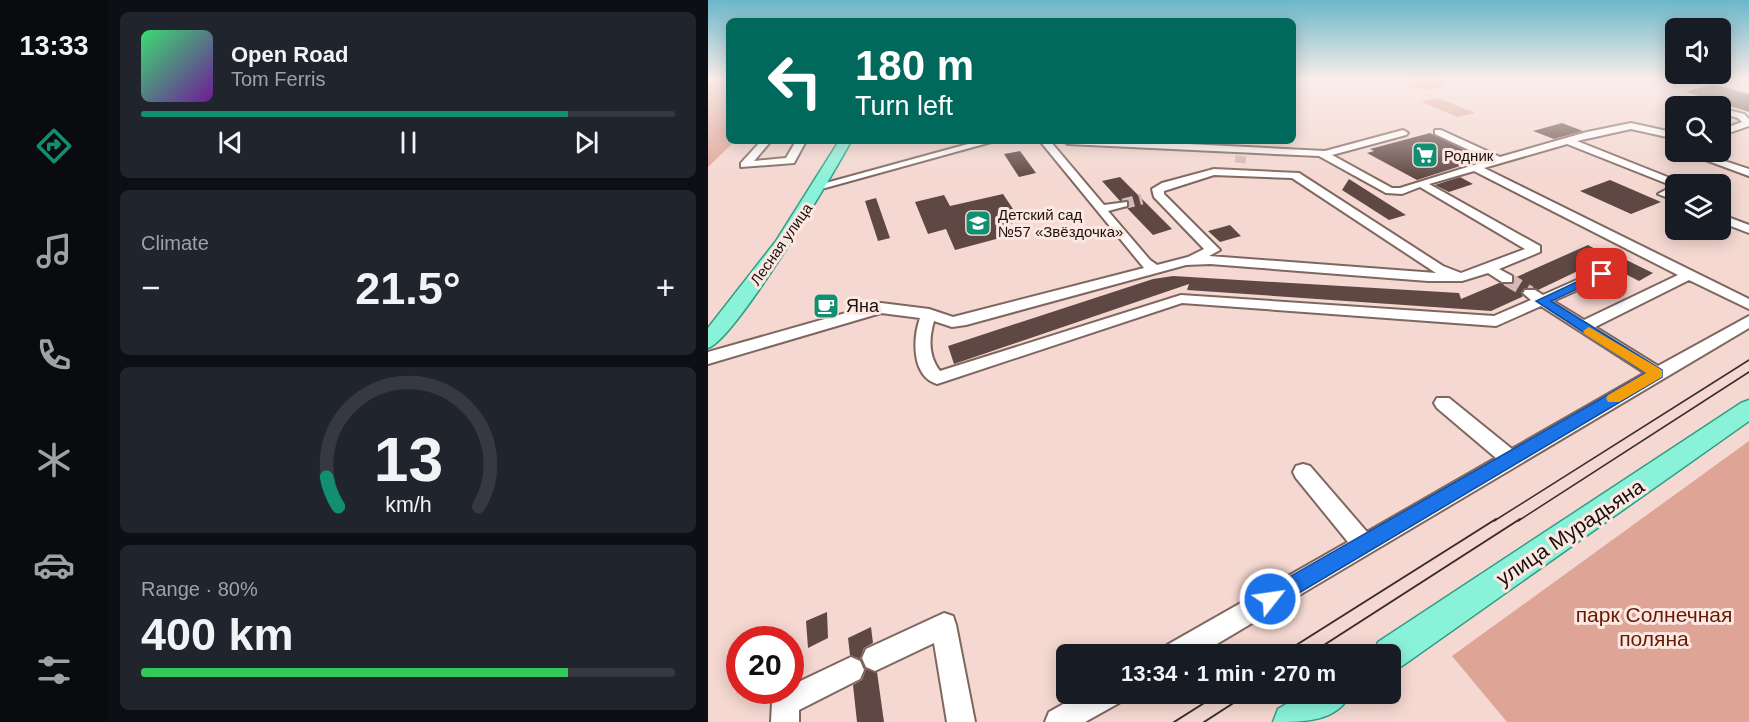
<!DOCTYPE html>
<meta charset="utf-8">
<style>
:root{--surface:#171b24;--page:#20242c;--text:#f1f3f6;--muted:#9ea1a6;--line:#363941;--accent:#128e72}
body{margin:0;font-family:Helvetica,sans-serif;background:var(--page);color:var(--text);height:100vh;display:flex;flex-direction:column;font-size:22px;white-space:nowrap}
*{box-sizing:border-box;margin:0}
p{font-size:20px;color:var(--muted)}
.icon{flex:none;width:33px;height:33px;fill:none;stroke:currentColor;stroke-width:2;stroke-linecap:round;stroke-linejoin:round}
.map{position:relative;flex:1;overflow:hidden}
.side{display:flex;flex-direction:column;gap:12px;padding:12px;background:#0d0f14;width:600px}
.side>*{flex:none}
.banner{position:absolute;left:18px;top:18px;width:570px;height:126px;border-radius:9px;box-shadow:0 3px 15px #0003;background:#00695c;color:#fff;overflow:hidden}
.fabs{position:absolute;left:957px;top:18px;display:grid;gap:12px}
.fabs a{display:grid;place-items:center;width:66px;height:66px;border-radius:9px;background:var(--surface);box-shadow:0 3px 15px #0003;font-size:30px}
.speed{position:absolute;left:18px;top:626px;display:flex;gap:12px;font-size:30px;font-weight:700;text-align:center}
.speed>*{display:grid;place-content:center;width:78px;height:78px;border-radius:50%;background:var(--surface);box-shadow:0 3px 15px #0003;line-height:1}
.speed .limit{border:9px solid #d22;background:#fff;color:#111}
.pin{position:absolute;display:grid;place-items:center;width:51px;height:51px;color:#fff;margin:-26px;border-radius:12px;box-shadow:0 3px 9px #0006}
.me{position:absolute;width:66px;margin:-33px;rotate:60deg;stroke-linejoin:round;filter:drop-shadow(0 0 4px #0008)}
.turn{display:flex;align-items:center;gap:21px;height:126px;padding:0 30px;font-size:27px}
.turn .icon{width:78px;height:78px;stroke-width:2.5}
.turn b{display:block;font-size:42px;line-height:51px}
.big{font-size:45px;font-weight:700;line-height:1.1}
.side .widget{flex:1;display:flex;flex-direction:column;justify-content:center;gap:9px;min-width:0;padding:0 21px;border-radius:9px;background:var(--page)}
.side .dial{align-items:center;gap:0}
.dial svg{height:156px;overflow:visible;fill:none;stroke:var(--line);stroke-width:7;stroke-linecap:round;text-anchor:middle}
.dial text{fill:var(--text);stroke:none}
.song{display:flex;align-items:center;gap:18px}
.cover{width:72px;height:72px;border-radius:9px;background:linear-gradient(135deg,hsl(140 70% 55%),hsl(280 70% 35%))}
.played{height:6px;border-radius:3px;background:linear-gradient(90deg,var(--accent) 80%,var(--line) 80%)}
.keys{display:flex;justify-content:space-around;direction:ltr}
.heat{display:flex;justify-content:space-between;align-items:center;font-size:33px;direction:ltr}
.charge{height:9px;border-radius:4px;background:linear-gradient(90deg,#34c759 80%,var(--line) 0)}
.trip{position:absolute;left:348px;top:644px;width:345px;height:60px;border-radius:9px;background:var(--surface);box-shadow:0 3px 15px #0003;font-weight:700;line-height:60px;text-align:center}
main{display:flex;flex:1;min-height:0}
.tab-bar{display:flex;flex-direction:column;width:108px;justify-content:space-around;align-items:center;background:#090b0e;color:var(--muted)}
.tab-bar .icon{width:42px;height:42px}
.tab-bar .current{color:var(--accent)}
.tab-bar b{font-size:27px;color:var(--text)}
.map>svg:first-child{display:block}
.green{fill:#dea495}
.building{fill:#5f4843}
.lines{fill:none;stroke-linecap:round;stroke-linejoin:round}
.minor-tunnel-far1{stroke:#d3bab4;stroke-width:11;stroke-dasharray:11 6;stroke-linecap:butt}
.minor-tunnel{stroke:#d3bab4;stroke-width:14;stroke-dasharray:14 8;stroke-linecap:butt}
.minor-casing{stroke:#7f6760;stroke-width:4}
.major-casing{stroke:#319e83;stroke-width:3}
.minor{fill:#fff;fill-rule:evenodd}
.major{fill:#8bf2da;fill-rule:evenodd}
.tram-far1{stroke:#392d2a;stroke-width:1.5}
.tram{stroke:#392d2a;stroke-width:2}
.route{fill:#1a73e8;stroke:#114b97;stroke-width:1.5}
.slow{fill:#f59e0b}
.labels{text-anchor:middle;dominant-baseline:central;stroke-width:6;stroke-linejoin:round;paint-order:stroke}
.far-poi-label{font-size:15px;fill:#1a110f;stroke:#fde7e1;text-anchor:start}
.far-street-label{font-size:15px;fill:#1a110f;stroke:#fde7e1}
.poi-label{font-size:18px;fill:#1a110f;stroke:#fde7e1;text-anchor:start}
.near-street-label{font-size:21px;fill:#1a110f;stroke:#fde7e1}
.near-park-label{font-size:21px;fill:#661a06;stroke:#fde7e1}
</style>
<main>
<nav class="tab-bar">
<b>13:33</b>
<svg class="icon current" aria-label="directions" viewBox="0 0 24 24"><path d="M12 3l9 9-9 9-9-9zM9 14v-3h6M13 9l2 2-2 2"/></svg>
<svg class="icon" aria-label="music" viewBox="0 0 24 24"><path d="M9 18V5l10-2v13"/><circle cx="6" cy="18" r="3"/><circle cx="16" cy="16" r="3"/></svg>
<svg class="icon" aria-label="phone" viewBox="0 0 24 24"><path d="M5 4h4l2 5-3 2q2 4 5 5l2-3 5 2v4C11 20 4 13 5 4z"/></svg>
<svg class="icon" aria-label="climate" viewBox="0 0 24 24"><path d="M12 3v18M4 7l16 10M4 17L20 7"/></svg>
<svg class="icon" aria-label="car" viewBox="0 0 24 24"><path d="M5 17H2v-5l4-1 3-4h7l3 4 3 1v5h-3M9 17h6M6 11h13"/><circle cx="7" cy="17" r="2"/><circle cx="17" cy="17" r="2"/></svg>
<svg class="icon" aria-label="filters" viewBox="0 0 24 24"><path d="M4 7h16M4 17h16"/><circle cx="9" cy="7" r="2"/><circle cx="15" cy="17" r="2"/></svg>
</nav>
<section class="side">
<div class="widget">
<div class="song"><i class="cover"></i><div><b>Open Road</b><p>Tom Ferris</p></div></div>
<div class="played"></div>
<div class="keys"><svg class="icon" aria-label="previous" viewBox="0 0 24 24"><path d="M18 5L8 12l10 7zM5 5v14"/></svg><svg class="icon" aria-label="pause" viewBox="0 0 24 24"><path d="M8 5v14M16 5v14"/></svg><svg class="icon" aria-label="next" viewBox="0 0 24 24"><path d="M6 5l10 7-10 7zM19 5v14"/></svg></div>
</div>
<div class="widget"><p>Climate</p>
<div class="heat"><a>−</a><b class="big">21.5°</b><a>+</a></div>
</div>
<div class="widget dial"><svg viewBox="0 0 100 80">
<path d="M14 69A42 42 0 1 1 86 69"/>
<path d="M14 69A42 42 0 0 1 8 54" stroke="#128e72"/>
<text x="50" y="56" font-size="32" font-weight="700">13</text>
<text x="50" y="72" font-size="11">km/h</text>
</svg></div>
<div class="widget"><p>Range · 80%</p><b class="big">400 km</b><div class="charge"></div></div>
</section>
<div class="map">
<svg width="1041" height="722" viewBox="0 0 1041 722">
<rect width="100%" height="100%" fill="#f4d8d1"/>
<path class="green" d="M 0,78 L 21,78 L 21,141 L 27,141 L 0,167 Z
M 694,78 L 734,78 L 736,85 C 725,92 708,90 697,84 Z
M 730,98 L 767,113 L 750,117 L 713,102 Z
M 1041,441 L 1041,722 L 799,722 L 744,656 Z"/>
<path class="building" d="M 1005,84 L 1041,94 L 1041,112 L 978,92 Z
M 854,123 L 875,131 L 846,139 L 825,131 Z
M 722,133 L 774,159 L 709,180 L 659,153 L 666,151 L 662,149 Z
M 312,151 L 328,173 L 311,177 L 296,154 Z
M 412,177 L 464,229 L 445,235 L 419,208 L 420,200 L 412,201 L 394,181 Z
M 752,177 L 765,184 L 741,192 L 727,185 Z
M 641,179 L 682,205 L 698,215 L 681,220 L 634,190 Z
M 902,180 L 953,202 L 923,214 L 872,191 Z
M 295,194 L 313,221 L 301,224 L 307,234 L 247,250 L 238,229 L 220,234 L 207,202 L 236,195 L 242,206 Z
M 168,198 L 182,238 L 170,241 L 157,201 Z
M 522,225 L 533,236 L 512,242 L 500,231 Z
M 880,245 L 898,255 L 900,251 L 945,273 L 931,281 L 894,262 L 895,259 L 830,290 L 817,288 L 813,293 L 816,296 L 783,311 L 479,290 L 481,284 L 246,364 L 240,346 L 445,279 L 465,276 L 751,293 L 753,299 L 791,283 L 806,284 L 806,278 Z
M 119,612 L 120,638 L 100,648 L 98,621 Z
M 163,627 L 165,643 L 156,648 L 152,659 L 142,655 L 140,638 Z
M 158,669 L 169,672 L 176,722 L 149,722 L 145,685 L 154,680 Z"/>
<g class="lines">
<path class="minor-tunnel-far1" d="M 532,163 L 533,156
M 415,204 L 434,199"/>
<path class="minor-tunnel" d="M 799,279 L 822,293"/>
<g class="minor-casing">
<path id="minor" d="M 1012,108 L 1036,114 L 1041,119 L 1041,126 L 1012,136 L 1012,130 L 1034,122 L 1030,118 L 1012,113 Z
M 923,123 L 968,133 L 968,139 L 923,129 L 869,141 L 972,182 L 973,184 L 968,184 L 968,201 L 950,194 L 965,186 L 859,144 L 776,168 L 1041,299 L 1041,309 L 981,280 L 887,327 L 950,366 L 1041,316 L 1041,328 L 492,654 L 455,654 L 459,645 L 640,542 L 588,478 L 585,472 L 588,466 L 595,464 L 602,466 L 659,532 L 788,458 L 729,408 L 726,403 L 729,398 L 741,398 L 804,449 L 937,373 L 833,306 L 788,326 L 474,303 L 229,384 C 203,376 205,338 212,318 L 173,313 L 0,364 L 0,352 L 173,303 L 221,309 L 245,317 L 436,268 L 332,141 L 342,141 L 396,205 L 419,202 L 419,206 L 400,211 L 442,260 L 449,265 L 480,257 L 496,249 L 446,197 L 444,189 L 454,183 L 506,169 L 591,173 L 735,266 L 753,273 L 817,249 L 712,187 L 694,194 L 678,193 L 611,156 L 360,144 L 355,141 L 421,141 L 617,151 L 695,130 L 700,133 L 698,135 L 624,155 L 684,188 L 692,188 L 782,160 L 727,134 L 727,130 L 733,130 L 792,157 L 879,132 ZM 766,171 L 970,275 L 876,320 L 845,301 L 899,277 L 899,271 L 889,271 L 835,295 L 827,290 L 817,290 L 815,293 L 823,300 L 786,316 L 473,295 L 232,371 C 220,356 221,338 226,321 L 244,327 L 258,325 L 478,265 L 502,264 L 720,281 L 754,281 L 780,273 L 794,282 L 804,282 L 804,276 L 791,269 L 832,252 L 832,246 L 721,184 ZM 506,175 L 584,178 L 728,273 L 501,256 L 512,250 L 456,194 L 456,191 Z
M 53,141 L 63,141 L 46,161 L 78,158 L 88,141 L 98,141 L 86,163 L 33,167 L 33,163 Z
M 271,141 L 287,141 L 117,188 L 107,186 Z
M 976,152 L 989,152 L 1041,169 L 1041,176 Z
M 1012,214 L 1041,225 L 1041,233 L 1012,222 Z
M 236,613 L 245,616 L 248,625 L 267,722 L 239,722 L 226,643 L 167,671 L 158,667 L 154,658 L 158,649 Z
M 143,657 L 152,661 L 156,670 L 152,679 L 91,710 L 91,722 L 63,722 L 64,702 L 68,692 L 82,690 L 82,686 Z
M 375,693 L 414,693 L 411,703 L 377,722 L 337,722 L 341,712 Z"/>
</g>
<g class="major-casing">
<path id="major" d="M 131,141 L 143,141 C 126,173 27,340 0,348 L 0,328 L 68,241 Z
M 1041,400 L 1041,421 L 694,666 L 682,670 L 682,654 L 666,654 L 670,642 L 1033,403 Z
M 596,693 L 643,693 C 629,722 597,722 565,722 L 570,709 Z"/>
</g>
<use href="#minor" class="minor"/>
<use href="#major" class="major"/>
<path class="tram-far1" d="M 786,521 L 1041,360
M 810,521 L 1041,372"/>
<path class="tram" d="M 574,654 L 788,519
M 602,654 L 812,519
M 466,722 L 512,693
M 496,722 L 541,693"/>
</g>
<linearGradient id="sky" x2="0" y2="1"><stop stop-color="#6ab7ca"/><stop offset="0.44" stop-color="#faedea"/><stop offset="1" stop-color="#faedea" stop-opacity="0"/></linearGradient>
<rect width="1041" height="179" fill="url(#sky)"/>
<path class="route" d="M 894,270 L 899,274 L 898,276 L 843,301 L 954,370 L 954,377 L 569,606 L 562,609 L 555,606 L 552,599 L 555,592 L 938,373 L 828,301 Z"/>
<path class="slow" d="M 881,327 L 954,370 L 954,377 L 911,402 L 900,402 L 898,398 L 900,395 L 938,373 L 877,334 L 875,331 Z"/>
<defs>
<g id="supermarket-square" transform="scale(1.35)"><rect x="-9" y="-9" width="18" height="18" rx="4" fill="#128e72" stroke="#fde7e1"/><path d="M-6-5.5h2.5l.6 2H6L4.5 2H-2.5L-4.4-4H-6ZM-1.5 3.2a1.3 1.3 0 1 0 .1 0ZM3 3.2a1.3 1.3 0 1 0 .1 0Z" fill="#fff"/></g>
<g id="school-square" transform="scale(1.35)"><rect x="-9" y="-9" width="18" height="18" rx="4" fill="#128e72" stroke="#fde7e1"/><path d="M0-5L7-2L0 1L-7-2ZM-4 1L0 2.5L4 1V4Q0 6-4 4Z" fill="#fff"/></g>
<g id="cafe-square" transform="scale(1.35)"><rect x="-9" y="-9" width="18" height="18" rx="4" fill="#128e72" stroke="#fde7e1"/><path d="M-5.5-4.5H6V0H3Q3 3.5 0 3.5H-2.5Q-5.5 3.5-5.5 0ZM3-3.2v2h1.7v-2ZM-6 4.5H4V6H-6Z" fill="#fff"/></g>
</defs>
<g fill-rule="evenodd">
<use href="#supermarket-square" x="717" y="155"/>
<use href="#school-square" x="270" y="223"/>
<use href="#cafe-square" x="118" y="306"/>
</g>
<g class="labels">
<g class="far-poi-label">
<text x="736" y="155">Родник</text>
<text x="290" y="214">Детский сад<tspan x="290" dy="17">№57 «Звёздочка»</tspan></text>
</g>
<g class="far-street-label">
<text transform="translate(73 244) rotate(-55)">Лесная улица</text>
</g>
<g class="poi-label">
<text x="138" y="306">Яна</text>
</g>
<g class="near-street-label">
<text transform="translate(862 532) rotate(-34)">улица Мурадьяна</text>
</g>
<g class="near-park-label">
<text x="946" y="614">парк Солнечная<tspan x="946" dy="24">поляна</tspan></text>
</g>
</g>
</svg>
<div class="fabs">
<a><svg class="icon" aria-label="sound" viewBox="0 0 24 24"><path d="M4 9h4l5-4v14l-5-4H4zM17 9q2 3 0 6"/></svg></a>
<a><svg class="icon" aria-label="search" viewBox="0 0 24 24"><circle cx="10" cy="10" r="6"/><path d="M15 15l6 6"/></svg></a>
<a><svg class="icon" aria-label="layers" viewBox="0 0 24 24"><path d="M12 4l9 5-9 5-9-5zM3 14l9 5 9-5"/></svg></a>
</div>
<div class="speed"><div class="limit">20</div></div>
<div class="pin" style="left:894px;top:274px;background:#d93025"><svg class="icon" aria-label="arrive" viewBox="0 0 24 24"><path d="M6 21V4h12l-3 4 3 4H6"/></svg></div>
<svg class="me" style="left:562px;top:599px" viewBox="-20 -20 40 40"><circle r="17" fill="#1a73e8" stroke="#fff" stroke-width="3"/><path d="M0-11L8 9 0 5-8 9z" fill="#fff"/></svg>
<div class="trip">13:34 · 1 min · 270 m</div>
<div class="banner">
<div class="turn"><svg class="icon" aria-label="left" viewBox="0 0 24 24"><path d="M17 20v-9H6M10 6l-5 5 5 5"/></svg><div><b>180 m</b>Turn left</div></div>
</div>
</div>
</main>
